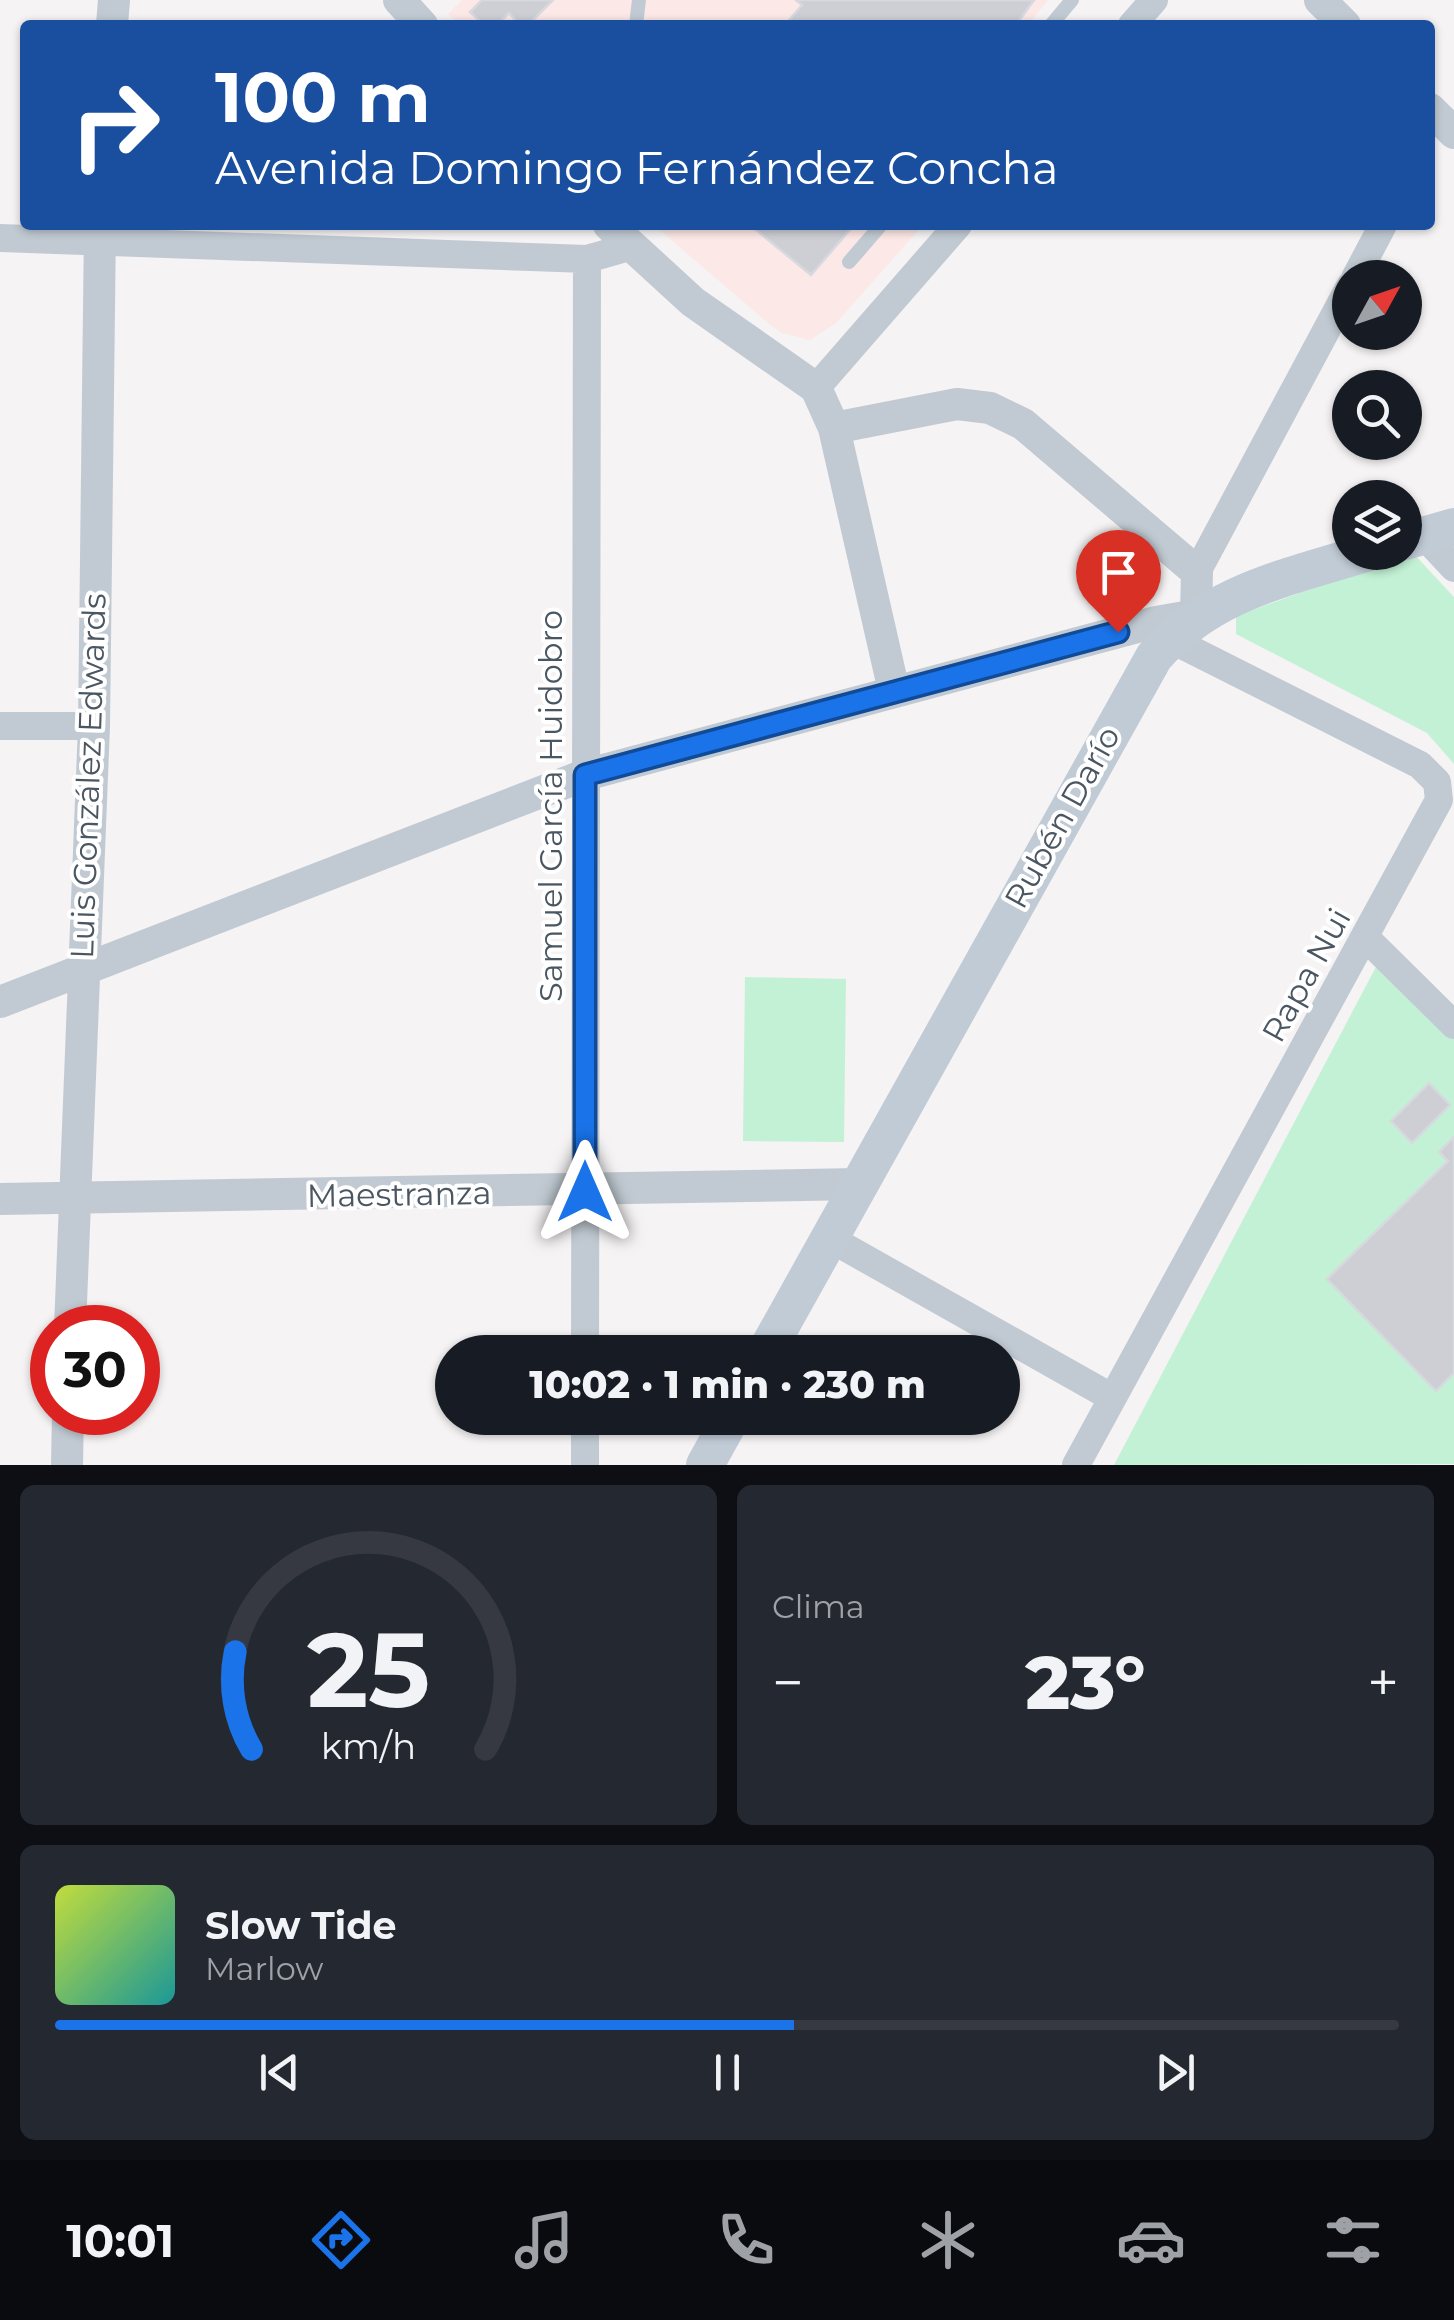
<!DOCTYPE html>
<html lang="es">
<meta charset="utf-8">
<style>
:root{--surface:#171b24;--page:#242831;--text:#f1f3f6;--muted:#9ea1a6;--line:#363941;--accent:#1a73e8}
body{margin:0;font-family:Montserrat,sans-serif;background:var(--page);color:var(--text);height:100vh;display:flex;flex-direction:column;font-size:38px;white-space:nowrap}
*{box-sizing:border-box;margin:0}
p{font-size:32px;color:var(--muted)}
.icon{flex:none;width:55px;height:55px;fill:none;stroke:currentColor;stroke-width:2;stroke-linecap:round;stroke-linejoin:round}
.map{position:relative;height:1465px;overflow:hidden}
.side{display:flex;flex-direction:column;gap:20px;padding:20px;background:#0d0f14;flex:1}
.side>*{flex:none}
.hud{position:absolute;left:20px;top:20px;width:1415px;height:210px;border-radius:10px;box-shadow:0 2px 8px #0004;background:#1a4fa0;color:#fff;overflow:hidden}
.needle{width:65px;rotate:50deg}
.fabs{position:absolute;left:1332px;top:260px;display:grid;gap:20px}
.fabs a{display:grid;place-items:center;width:90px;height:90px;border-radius:50%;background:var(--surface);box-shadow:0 2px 8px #0004;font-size:50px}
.speed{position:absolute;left:30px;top:1305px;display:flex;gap:20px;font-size:50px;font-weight:700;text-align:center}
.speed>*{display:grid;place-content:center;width:130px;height:130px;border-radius:50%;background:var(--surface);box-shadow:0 2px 8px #0004;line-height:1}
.speed .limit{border:15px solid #d22;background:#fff;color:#111}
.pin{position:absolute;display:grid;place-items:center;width:85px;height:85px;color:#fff;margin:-102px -42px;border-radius:50% 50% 50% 0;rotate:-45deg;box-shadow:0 0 10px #0007}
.pin .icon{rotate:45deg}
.me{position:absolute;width:110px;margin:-55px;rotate:0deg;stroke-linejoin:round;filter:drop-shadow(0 0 8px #0008)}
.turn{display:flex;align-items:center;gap:35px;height:210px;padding:0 30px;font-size:45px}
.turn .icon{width:130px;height:130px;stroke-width:2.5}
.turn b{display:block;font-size:70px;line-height:85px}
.big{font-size:75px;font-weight:800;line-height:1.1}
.side .tile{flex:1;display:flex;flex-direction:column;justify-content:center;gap:15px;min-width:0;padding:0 35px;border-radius:15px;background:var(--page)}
.side .dial{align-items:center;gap:0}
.dial svg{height:260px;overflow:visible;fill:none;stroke:var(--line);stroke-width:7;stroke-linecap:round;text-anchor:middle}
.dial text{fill:var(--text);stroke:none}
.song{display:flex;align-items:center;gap:30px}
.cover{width:120px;height:120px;border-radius:15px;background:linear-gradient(135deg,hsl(70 70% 55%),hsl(180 70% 35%))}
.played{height:10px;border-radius:5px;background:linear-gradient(90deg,var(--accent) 55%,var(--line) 55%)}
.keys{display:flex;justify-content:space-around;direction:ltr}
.heat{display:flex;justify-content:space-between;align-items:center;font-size:55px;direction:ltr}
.side .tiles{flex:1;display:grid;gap:20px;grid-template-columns:1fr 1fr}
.tile:last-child{grid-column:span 2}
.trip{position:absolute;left:435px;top:1335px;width:585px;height:100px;border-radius:50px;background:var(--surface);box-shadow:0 2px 8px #0004;font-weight:800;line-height:100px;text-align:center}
.tab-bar{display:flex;height:160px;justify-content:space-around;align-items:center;background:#090b0e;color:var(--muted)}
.tab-bar .icon{width:70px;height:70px}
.tab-bar .active{color:var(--accent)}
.tab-bar b{font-size:45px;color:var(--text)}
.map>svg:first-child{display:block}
.medical{fill:#fce8e6}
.green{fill:#c3f1d5}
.building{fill:#cdcfd5;stroke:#d7d9de;stroke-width:2.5}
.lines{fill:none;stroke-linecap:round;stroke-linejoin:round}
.service{stroke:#c1cad2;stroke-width:14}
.minor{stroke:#c1cad2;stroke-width:28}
.tertiary{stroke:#c1cad2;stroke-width:32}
.secondary{stroke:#c1cbd6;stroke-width:38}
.route-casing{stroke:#114b97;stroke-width:25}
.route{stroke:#1a73e8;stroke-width:18}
.labels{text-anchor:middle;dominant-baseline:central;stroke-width:8;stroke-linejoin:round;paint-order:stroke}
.street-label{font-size:32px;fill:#4a5661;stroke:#fff}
</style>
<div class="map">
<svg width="1454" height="1465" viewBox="0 0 1454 1465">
<rect width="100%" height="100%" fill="#f5f3f3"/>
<path class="medical" d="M 462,0 L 1048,0 L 1028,25 L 459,25 L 448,14 Z
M 654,225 L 923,225 L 836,323 L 810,340 L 782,333 L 768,323 Z"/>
<path class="green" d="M 1412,552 L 1454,597 L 1454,764 L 1427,733 L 1236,634 L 1236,616 Z
M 1378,963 L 1454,1039 L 1454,1464 L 1114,1465 Z
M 745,977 L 846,979 L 844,1142 L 743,1141 Z"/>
<path class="building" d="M 482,0 L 553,0 L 528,25 L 520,25 L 509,13 L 497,25 L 484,25 L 470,12 Z
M 796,0 L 1034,0 L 1016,25 L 785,25 L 802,5 Z
M 750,225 L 854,225 L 811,275 Z
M 1429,1083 L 1450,1105 L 1412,1143 L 1391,1121 Z
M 1454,1137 L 1454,1373 L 1436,1391 L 1327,1279 L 1448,1161 L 1439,1152 Z"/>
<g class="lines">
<path class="service" d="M 636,25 L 639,0
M 1051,25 L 1072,0
M 849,262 L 881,225"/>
<path class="minor" d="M 1132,25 L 1154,0
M 0,238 L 587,259 L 629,247
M 1355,278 L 1383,225
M 816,388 L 958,225
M 1423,535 L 1454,568
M 1197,572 L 1350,286
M 0,726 L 94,726
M 1366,938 L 1454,1025
M 829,1238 L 1111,1397
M 585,1352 L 587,259
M 585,1465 L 585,1418
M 1076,1465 L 1439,800 L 1437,782 L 1420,765 L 1170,639"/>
<path class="tertiary" d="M 399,0 L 422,25
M 1320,0 L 1345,25
M 112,25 L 114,0
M 1430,109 L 1454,133
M 609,225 L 693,302 L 816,388 L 834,428 L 894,691
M 0,1002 L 585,775 L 1156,622 L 1196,615 L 1197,572 L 1023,424 L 990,408 L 957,404 L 834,428
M 0,1199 L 858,1184
M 70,1328 L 94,726 L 100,225
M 67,1465 L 68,1412"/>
<path class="secondary" d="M 1405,541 L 1454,527
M 766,1352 L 1154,657 C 1212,591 1287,578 1369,552
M 705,1465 L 731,1418"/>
</g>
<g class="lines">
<g class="route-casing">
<path id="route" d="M 585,1192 L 585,775 L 1118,632"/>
</g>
<use href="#route" class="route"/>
</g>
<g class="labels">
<g class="street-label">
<text transform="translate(88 776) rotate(-88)">Luis González Edwards</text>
<text transform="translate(550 806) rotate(-90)">Samuel García Huidobro</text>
<text transform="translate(1062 817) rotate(-61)">Rubén Darío</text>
<text transform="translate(1306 975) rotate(-61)">Rapa Nui</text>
<text transform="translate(399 1194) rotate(-1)">Maestranza</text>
</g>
</g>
</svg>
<div class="fabs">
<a><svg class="needle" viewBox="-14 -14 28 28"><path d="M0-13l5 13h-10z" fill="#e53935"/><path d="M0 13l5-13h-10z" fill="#9ea1a6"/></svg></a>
<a><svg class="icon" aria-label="search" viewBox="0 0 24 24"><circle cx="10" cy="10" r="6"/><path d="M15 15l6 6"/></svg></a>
<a><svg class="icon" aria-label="layers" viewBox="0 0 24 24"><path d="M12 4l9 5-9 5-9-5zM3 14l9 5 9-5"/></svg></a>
</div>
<div class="speed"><div class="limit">30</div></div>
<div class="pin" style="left:1118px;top:632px;background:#d93025"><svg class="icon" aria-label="arrive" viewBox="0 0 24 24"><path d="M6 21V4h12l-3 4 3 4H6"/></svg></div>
<svg class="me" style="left:585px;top:1192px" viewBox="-20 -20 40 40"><path d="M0-17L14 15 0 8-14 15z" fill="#1a73e8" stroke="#fff" stroke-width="4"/></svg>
<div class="trip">10:02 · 1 min · 230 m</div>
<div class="hud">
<div class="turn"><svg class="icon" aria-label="right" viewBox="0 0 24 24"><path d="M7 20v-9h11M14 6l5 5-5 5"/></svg><div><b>100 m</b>Avenida Domingo Fernández Concha</div></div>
</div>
</div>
<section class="side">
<div class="tiles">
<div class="tile dial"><svg viewBox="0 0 100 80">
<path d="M14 69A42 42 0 1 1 86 69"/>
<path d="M14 69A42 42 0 0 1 9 39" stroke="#1a73e8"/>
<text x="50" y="56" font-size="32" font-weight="700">25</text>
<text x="50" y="72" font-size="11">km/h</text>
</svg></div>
<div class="tile"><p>Clima</p>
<div class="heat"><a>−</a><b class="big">23°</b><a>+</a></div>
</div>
<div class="tile">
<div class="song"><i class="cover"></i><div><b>Slow Tide</b><p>Marlow</p></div></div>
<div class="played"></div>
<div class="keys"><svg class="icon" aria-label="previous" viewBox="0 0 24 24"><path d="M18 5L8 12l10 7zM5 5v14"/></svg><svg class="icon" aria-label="pause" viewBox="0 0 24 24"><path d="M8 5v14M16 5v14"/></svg><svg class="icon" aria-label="next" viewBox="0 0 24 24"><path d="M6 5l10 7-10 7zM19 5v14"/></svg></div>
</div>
</div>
</section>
<nav class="tab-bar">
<b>10:01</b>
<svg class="icon active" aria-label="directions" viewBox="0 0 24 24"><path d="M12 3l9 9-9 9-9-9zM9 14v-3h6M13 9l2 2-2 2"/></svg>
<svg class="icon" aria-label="music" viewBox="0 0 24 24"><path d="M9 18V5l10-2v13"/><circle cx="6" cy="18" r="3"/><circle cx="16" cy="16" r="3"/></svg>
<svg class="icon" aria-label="phone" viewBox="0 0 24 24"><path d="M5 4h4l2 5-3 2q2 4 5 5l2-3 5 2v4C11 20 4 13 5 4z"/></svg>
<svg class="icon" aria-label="climate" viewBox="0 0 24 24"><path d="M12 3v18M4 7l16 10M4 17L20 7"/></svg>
<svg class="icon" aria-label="car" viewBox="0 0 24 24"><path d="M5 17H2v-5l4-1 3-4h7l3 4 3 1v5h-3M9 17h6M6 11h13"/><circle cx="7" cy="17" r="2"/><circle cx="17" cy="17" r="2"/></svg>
<svg class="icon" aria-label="filters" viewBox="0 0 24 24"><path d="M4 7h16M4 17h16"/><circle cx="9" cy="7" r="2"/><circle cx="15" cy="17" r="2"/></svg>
</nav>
